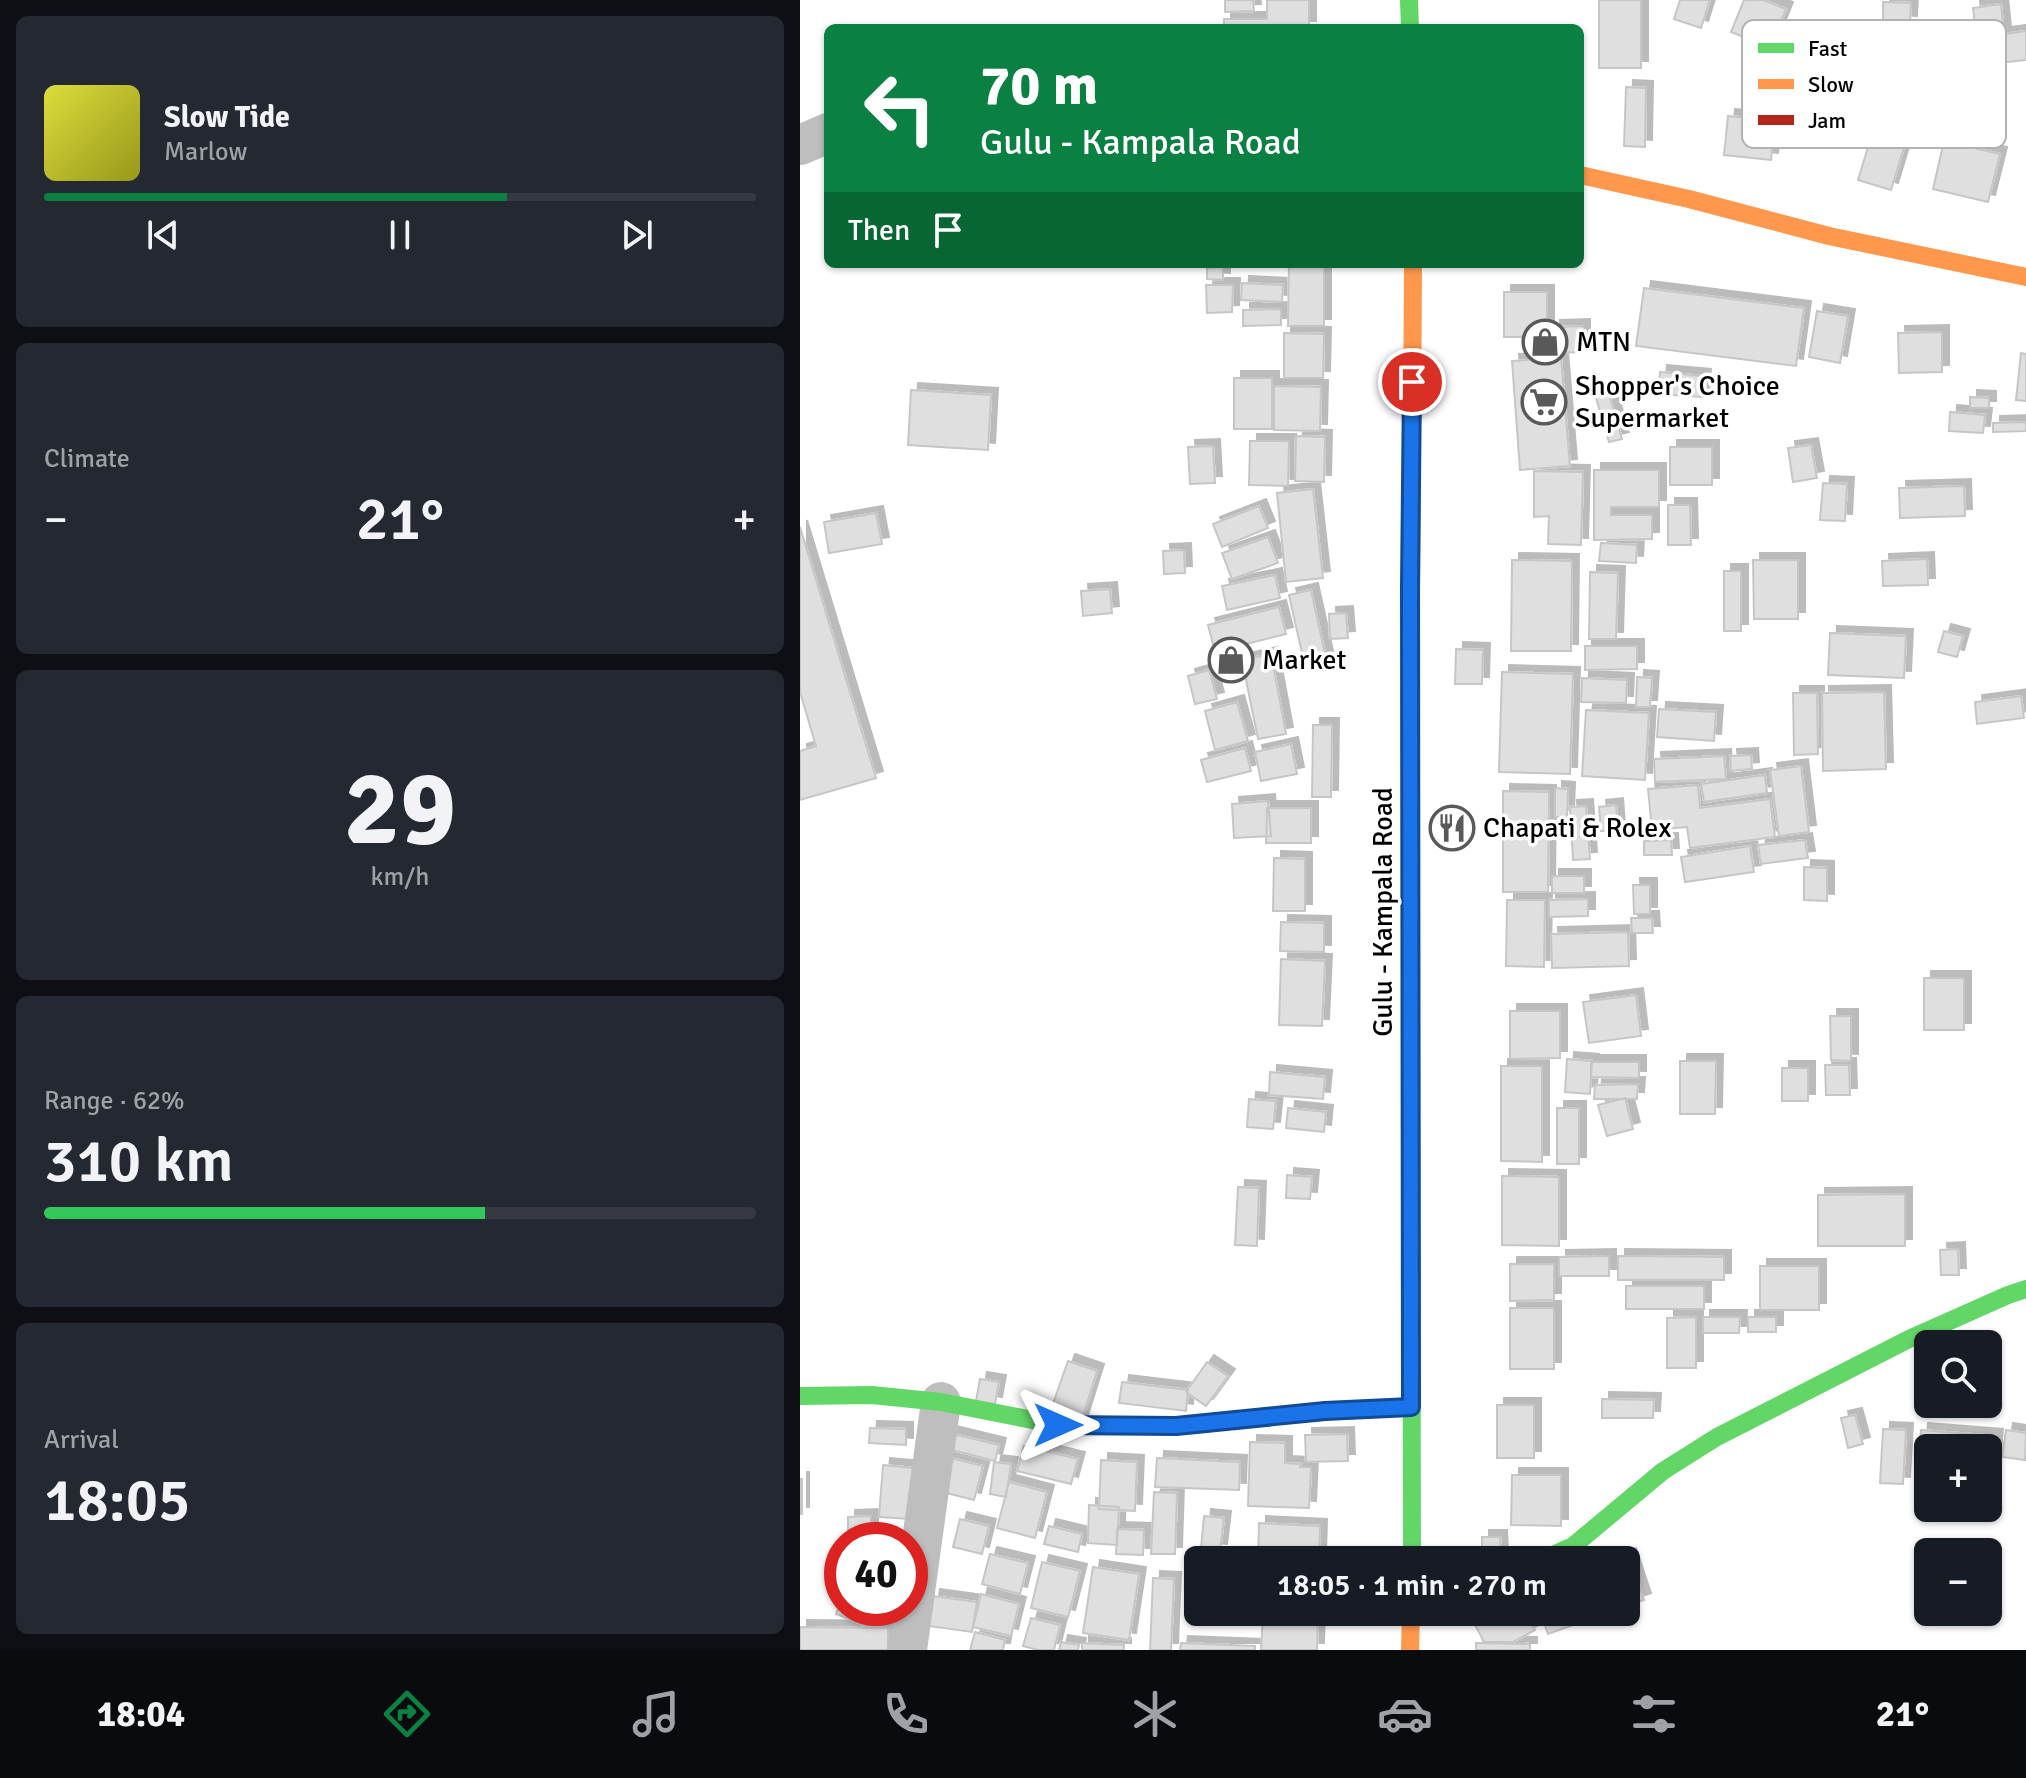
<!DOCTYPE html>
<meta charset="utf-8">
<style>
:root{--surface:#171b24;--page:#242831;--text:#f1f3f6;--muted:#9ea1a6;--line:#363941;--accent:#0b8043}
body{margin:0;font-family:Signika,sans-serif;background:var(--page);color:var(--text);height:100vh;display:flex;flex-direction:column;font-size:30px;white-space:nowrap}
*{box-sizing:border-box;margin:0}
p{font-size:26px;color:var(--muted)}
.icon{flex:none;width:44px;height:44px;fill:none;stroke:currentColor;stroke-width:2;stroke-linecap:round;stroke-linejoin:round}
.map{position:relative;flex:1;overflow:hidden}
.drawer{display:flex;flex-direction:column;gap:16px;padding:16px;background:#0d0f14;width:800px}
.drawer>*{flex:none}
.guide{position:absolute;left:24px;top:24px;width:760px;height:244px;border-radius:12px;box-shadow:0 2px 6px #0004;background:#0b8043;color:#fff;overflow:hidden}
.tools{position:absolute;left:1114px;top:1330px;display:grid;gap:16px}
.tools a{display:grid;place-items:center;width:88px;height:88px;border-radius:12px;background:var(--surface);box-shadow:0 2px 6px #0004;font-size:40px}
.speed{position:absolute;left:24px;top:1522px;display:flex;gap:16px;font-size:40px;font-weight:700;text-align:center}
.speed>*{display:grid;place-content:center;width:104px;height:104px;border-radius:50%;background:var(--surface);box-shadow:0 2px 6px #0004;line-height:1}
.speed .limit{border:12px solid #d22;background:#fff;color:#111}
.pin{position:absolute;display:grid;place-items:center;width:68px;height:68px;color:#fff;margin:-34px;border:4px solid #fff;border-radius:50%;box-shadow:0 2px 8px #0007}
.me{position:absolute;width:88px;margin:-44px;rotate:90deg;stroke-linejoin:round;filter:drop-shadow(0 0 6px #0008)}
.turn{display:flex;align-items:center;gap:28px;height:168px;padding:0 24px;font-size:36px}
.turn .icon{width:104px;height:104px;stroke-width:2.5}
.turn b{display:block;font-size:56px;line-height:68px}
.then{display:flex;align-items:center;height:76px;padding:0 24px;background:#0003;gap:16px;font-size:30px}
.big{font-size:60px;font-weight:600;line-height:1.1}
.drawer .widget{flex:1;display:flex;flex-direction:column;justify-content:center;gap:12px;min-width:0;padding:0 28px;border-radius:12px;background:var(--page)}
.drawer .dial{align-items:center;gap:0}
.dial b{font-size:104px;line-height:1}
.song{display:flex;align-items:center;gap:24px}
.cover{width:96px;height:96px;border-radius:12px;background:linear-gradient(135deg,hsl(60 70% 55%),hsl(60 70% 35%))}
.played{height:8px;border-radius:4px;background:linear-gradient(90deg,var(--accent) 65%,var(--line) 65%)}
.keys{display:flex;justify-content:space-around;direction:ltr}
.heat{display:flex;justify-content:space-between;align-items:center;font-size:44px;direction:ltr}
.charge{height:12px;border-radius:6px;background:linear-gradient(90deg,#34c759 62%,var(--line) 0)}
.trip{position:absolute;left:384px;top:1546px;width:456px;height:80px;border-radius:12px;background:var(--surface);box-shadow:0 2px 6px #0004;font-weight:600;line-height:80px;text-align:center}
.tab-bar{display:flex;height:128px;justify-content:space-around;align-items:center;background:#090b0e;color:var(--muted)}
.tab-bar .icon{width:56px;height:56px}
.tab-bar .on{color:var(--accent)}
.tab-bar b{font-size:36px;color:var(--text)}
main{display:flex;flex:1;min-height:0}
.map>svg:first-child{display:block}
.building{fill:#dfdfdf;stroke:#c6c6c6;stroke-width:2;filter:url(#shadow)}
.lines{fill:none;stroke-linecap:round;stroke-linejoin:round}
.street{stroke:#bebebe;stroke-width:40}
.fast{stroke:#63d668;stroke-width:18}
.slow{stroke:#ff974d;stroke-width:18}
.jam{stroke:#b3261e;stroke-width:18}
.route-casing{stroke:#114b97;stroke-width:20}
.route{stroke:#1a73e8;stroke-width:14}
.labels{text-anchor:middle;dominant-baseline:central;stroke-width:7;stroke-linejoin:round;paint-order:stroke}
.poi-label{font-size:28px;fill:#000;stroke:#fff;text-anchor:start}
.street-label{font-size:28px;fill:#000;stroke:#fff}
.key{fill:#fff;stroke:#b2b2b2;stroke-width:2}
.key-label{font-size:22px;fill:#000}
</style>
<main>
<section class="drawer">
<div class="widget">
<div class="song"><i class="cover"></i><div><b>Slow Tide</b><p>Marlow</p></div></div>
<div class="played"></div>
<div class="keys"><svg class="icon" aria-label="previous" viewBox="0 0 24 24"><path d="M18 5L8 12l10 7zM5 5v14"/></svg><svg class="icon" aria-label="pause" viewBox="0 0 24 24"><path d="M8 5v14M16 5v14"/></svg><svg class="icon" aria-label="next" viewBox="0 0 24 24"><path d="M6 5l10 7-10 7zM19 5v14"/></svg></div>
</div>
<div class="widget"><p>Climate</p>
<div class="heat"><a>−</a><b class="big">21°</b><a>+</a></div>
</div>
<div class="widget dial"><b>29</b><p>km/h</p></div>
<div class="widget"><p>Range · 62%</p><b class="big">310 km</b><div class="charge"></div></div>
<div class="widget"><p>Arrival</p><b class="big">18:05</b></div>
</section>
<div class="map">
<svg width="1226" height="1650" viewBox="0 0 1226 1650">
<defs>
<filter id="shadow"><feDropShadow dx="7" dy="-7" stdDeviation="0" flood-color="#0004"/></filter>
</defs>
<rect width="100%" height="100%" fill="#fff"/>
<path class="building" d="M 425,0 L 453,0 L 454,11 L 425,12 Z
M 467,0 L 509,0 L 509,28 L 424,28 L 424,19 L 467,19 Z
M 799,0 L 841,0 L 841,68 L 799,68 Z
M 880,0 L 910,0 L 901,28 L 874,19 Z
M 944,0 L 964,0 L 986,9 L 970,48 L 931,32 Z
M 1083,2 L 1111,3 L 1110,23 L 1083,22 Z
M 1201,4 L 1204,34 L 1226,31 L 1226,60 L 1180,65 L 1173,8 Z
M 826,87 L 846,88 L 845,147 L 824,146 Z
M 928,116 L 975,120 L 971,160 L 924,155 Z
M 1072,134 L 1105,144 L 1091,190 L 1058,180 Z
M 1144,141 L 1200,154 L 1188,202 L 1133,189 Z
M 489,264 L 524,264 L 524,326 L 488,326 Z
M 423,267 L 423,280 L 407,279 L 407,268 Z
M 442,283 L 483,285 L 482,302 L 441,300 Z
M 406,285 L 433,285 L 432,312 L 407,313 Z
M 844,288 L 1004,308 L 996,366 L 836,346 Z
M 704,292 L 747,292 L 747,337 L 704,337 Z
M 481,309 L 481,325 L 443,326 L 443,310 Z
M 1017,311 L 1048,316 L 1040,363 L 1009,357 Z
M 783,326 L 783,352 L 754,353 L 753,327 Z
M 1142,332 L 1142,372 L 1099,373 L 1098,333 Z
M 484,333 L 524,334 L 523,378 L 484,378 Z
M 1221,353 L 1226,354 L 1226,401 L 1216,400 Z
M 761,358 L 770,466 L 720,470 L 712,361 Z
M 860,372 L 904,376 L 902,397 L 858,394 Z
M 434,378 L 472,378 L 472,429 L 434,429 Z
M 474,386 L 521,387 L 520,431 L 474,430 Z
M 807,387 L 822,439 L 809,442 L 794,391 Z
M 111,390 L 191,395 L 188,450 L 108,445 Z
M 1170,397 L 1189,398 L 1189,408 L 1170,408 Z
M 1150,412 L 1185,415 L 1183,433 L 1149,431 Z
M 1226,422 L 1226,431 L 1193,432 L 1193,423 Z
M 496,436 L 525,437 L 524,482 L 495,481 Z
M 450,441 L 489,441 L 488,486 L 449,485 Z
M 1011,445 L 1017,478 L 993,482 L 988,448 Z
M 413,446 L 415,483 L 390,484 L 388,447 Z
M 870,447 L 912,447 L 912,485 L 870,485 Z
M 794,470 L 859,470 L 859,507 L 811,507 L 811,515 L 852,515 L 852,539 L 794,540 Z
M 734,471 L 783,472 L 781,545 L 748,544 L 749,516 L 734,517 Z
M 1023,483 L 1047,484 L 1045,521 L 1020,520 Z
M 1164,486 L 1165,516 L 1100,518 L 1099,488 Z
M 513,489 L 523,578 L 486,582 L 477,493 Z
M 868,505 L 890,505 L 891,545 L 868,545 Z
M 459,506 L 468,528 L 422,547 L 413,524 Z
M 76,513 L 82,544 L 29,553 L 24,522 Z
M 0,527 L 76,778 L 0,800 L 0,751 L 16,746 L 0,692 Z
M 468,537 L 478,563 L 432,579 L 422,553 Z
M 801,543 L 837,545 L 836,563 L 799,561 Z
M 384,550 L 385,573 L 364,574 L 363,551 Z
M 1127,559 L 1128,585 L 1083,586 L 1082,561 Z
M 712,560 L 772,561 L 771,651 L 711,651 Z
M 953,560 L 998,560 L 998,619 L 954,619 Z
M 924,571 L 941,571 L 941,631 L 924,631 Z
M 790,572 L 818,573 L 816,639 L 789,639 Z
M 475,575 L 480,598 L 427,610 L 422,586 Z
M 310,589 L 312,613 L 283,616 L 281,591 Z
M 511,590 L 526,658 L 504,662 L 489,595 Z
M 479,607 L 486,634 L 415,652 L 408,625 Z
M 546,613 L 548,638 L 530,639 L 529,614 Z
M 1144,631 L 1163,636 L 1157,657 L 1138,652 Z
M 1030,633 L 1106,636 L 1104,678 L 1028,675 Z
M 785,646 L 837,646 L 837,669 L 785,670 Z
M 656,649 L 683,650 L 682,684 L 655,684 Z
M 471,654 L 486,734 L 458,739 L 442,660 Z
M 409,670 L 417,699 L 395,704 L 388,676 Z
M 702,672 L 773,674 L 770,774 L 699,772 Z
M 837,677 L 852,678 L 850,707 L 836,707 Z
M 782,678 L 827,680 L 826,703 L 781,702 Z
M 1084,692 L 1086,769 L 1023,771 L 1022,693 Z
M 993,693 L 1017,693 L 1018,754 L 994,755 Z
M 1221,696 L 1224,718 L 1177,724 L 1175,702 Z
M 437,702 L 448,741 L 415,750 L 405,711 Z
M 859,709 L 916,712 L 914,741 L 857,737 Z
M 786,710 L 849,713 L 845,780 L 782,776 Z
M 513,725 L 532,725 L 531,797 L 512,797 Z
M 491,744 L 497,774 L 461,781 L 455,752 Z
M 445,748 L 451,771 L 407,782 L 401,760 Z
M 951,755 L 952,769 L 931,771 L 930,756 Z
M 924,756 L 926,779 L 855,782 L 854,759 Z
M 1001,766 L 1009,832 L 979,836 L 970,770 Z
M 965,775 L 967,793 L 904,802 L 901,784 Z
M 898,785 L 900,808 L 970,799 L 975,837 L 890,848 L 887,827 L 852,830 L 848,789 Z
M 755,788 L 768,789 L 767,817 L 755,817 Z
M 703,791 L 749,792 L 748,892 L 703,892 Z
M 468,801 L 471,836 L 434,838 L 432,804 Z
M 816,805 L 818,831 L 801,831 L 799,807 Z
M 786,806 L 790,859 L 773,860 L 770,807 Z
M 467,808 L 511,808 L 511,843 L 466,843 Z
M 871,840 L 872,855 L 844,855 L 844,841 Z
M 1005,840 L 1008,858 L 961,864 L 958,845 Z
M 950,846 L 954,872 L 885,882 L 881,857 Z
M 474,858 L 505,859 L 505,911 L 473,911 Z
M 1004,867 L 1027,868 L 1027,901 L 1004,900 Z
M 752,876 L 784,876 L 784,893 L 752,893 Z
M 833,885 L 850,885 L 850,914 L 834,914 Z
M 788,899 L 788,916 L 749,917 L 749,900 Z
M 707,900 L 745,900 L 744,967 L 706,966 Z
M 831,918 L 852,918 L 853,933 L 832,933 Z
M 481,922 L 524,923 L 524,952 L 480,951 Z
M 828,932 L 829,966 L 752,968 L 751,934 Z
M 481,959 L 525,961 L 522,1026 L 479,1025 Z
M 1124,978 L 1164,978 L 1164,1030 L 1124,1030 Z
M 836,995 L 841,1036 L 789,1043 L 783,1002 Z
M 710,1011 L 760,1011 L 760,1058 L 710,1059 Z
M 1030,1016 L 1051,1016 L 1051,1061 L 1031,1060 Z
M 767,1059 L 792,1061 L 790,1094 L 765,1092 Z
M 880,1061 L 916,1061 L 915,1114 L 880,1114 Z
M 791,1062 L 839,1062 L 839,1078 L 791,1077 Z
M 1025,1065 L 1049,1065 L 1050,1095 L 1026,1095 Z
M 701,1066 L 742,1066 L 742,1162 L 701,1161 Z
M 982,1068 L 1008,1068 L 1008,1101 L 982,1101 Z
M 470,1072 L 525,1077 L 523,1099 L 469,1095 Z
M 838,1084 L 837,1099 L 794,1099 L 795,1085 Z
M 825,1098 L 833,1129 L 807,1136 L 798,1105 Z
M 449,1099 L 476,1101 L 473,1129 L 447,1127 Z
M 488,1108 L 526,1112 L 524,1132 L 486,1128 Z
M 757,1108 L 779,1108 L 779,1164 L 757,1164 Z
M 487,1175 L 512,1177 L 510,1199 L 486,1198 Z
M 702,1176 L 759,1177 L 759,1246 L 702,1245 Z
M 438,1187 L 459,1188 L 457,1246 L 435,1245 Z
M 1105,1194 L 1105,1246 L 1018,1246 L 1018,1195 Z
M 1158,1249 L 1159,1275 L 1141,1275 L 1140,1250 Z
M 809,1256 L 809,1276 L 759,1276 L 759,1257 Z
M 818,1256 L 924,1257 L 924,1280 L 818,1280 Z
M 710,1264 L 754,1264 L 754,1300 L 710,1301 Z
M 960,1266 L 1019,1266 L 1019,1310 L 960,1310 Z
M 826,1286 L 904,1286 L 904,1309 L 826,1309 Z
M 710,1308 L 754,1308 L 754,1369 L 710,1369 Z
M 896,1317 L 896,1368 L 867,1368 L 867,1318 Z
M 903,1317 L 940,1317 L 939,1333 L 903,1333 Z
M 948,1317 L 976,1317 L 976,1332 L 948,1332 Z
M 268,1361 L 297,1371 L 281,1422 L 250,1412 Z
M 407,1362 L 428,1376 L 406,1406 L 386,1392 Z
M 180,1379 L 199,1382 L 195,1404 L 176,1401 Z
M 322,1382 L 388,1390 L 386,1411 L 319,1403 Z
M 802,1399 L 854,1400 L 853,1418 L 802,1418 Z
M 697,1405 L 734,1405 L 734,1458 L 697,1458 Z
M 1055,1415 L 1063,1444 L 1048,1448 L 1041,1418 Z
M 70,1428 L 106,1429 L 106,1445 L 69,1443 Z
M 133,1429 L 199,1445 L 195,1461 L 129,1444 Z
M 1083,1429 L 1106,1430 L 1103,1484 L 1080,1483 Z
M 1121,1430 L 1196,1436 L 1192,1484 L 1188,1483 L 1188,1448 L 1128,1448 L 1128,1478 L 1117,1477 Z
M 1206,1430 L 1226,1433 L 1225,1460 L 1202,1457 Z
M 547,1434 L 548,1461 L 506,1462 L 505,1435 Z
M 450,1442 L 485,1443 L 485,1463 L 501,1464 L 500,1467 L 511,1467 L 509,1508 L 448,1506 Z
M 224,1446 L 278,1459 L 271,1484 L 217,1471 Z
M 139,1455 L 183,1466 L 174,1500 L 131,1489 Z
M 357,1458 L 440,1462 L 439,1490 L 355,1487 Z
M 301,1460 L 337,1462 L 335,1511 L 299,1509 Z
M 194,1462 L 211,1464 L 206,1497 L 190,1494 Z
M 83,1465 L 114,1468 L 110,1519 L 79,1517 Z
M 712,1475 L 761,1475 L 761,1526 L 711,1525 Z
M 0,1479 L 2,1479 L 2,1514 L 0,1514 Z
M 209,1482 L 247,1492 L 235,1538 L 197,1528 Z
M 354,1492 L 377,1493 L 375,1554 L 351,1554 Z
M 289,1505 L 319,1507 L 317,1545 L 288,1543 Z
M 71,1516 L 71,1540 L 48,1540 L 48,1517 Z
M 404,1516 L 424,1518 L 420,1551 L 401,1549 Z
M 160,1519 L 189,1526 L 182,1554 L 153,1547 Z
M 459,1523 L 520,1526 L 519,1560 L 458,1560 Z
M 249,1526 L 282,1534 L 278,1552 L 244,1544 Z
M 317,1529 L 344,1530 L 343,1555 L 316,1554 Z
M 682,1537 L 700,1537 L 701,1557 L 682,1557 Z
M 190,1554 L 228,1563 L 220,1594 L 182,1584 Z
M 829,1555 L 844,1600 L 826,1606 L 826,1560 L 815,1560 Z
M 242,1562 L 280,1571 L 268,1617 L 231,1608 Z
M 293,1567 L 339,1574 L 329,1640 L 283,1633 Z
M 353,1578 L 374,1579 L 371,1650 L 350,1650 Z
M 181,1594 L 219,1604 L 211,1636 L 173,1627 Z
M 133,1596 L 177,1602 L 172,1632 L 128,1626 Z
M 41,1600 L 42,1608 L 60,1608 L 70,1612 L 64,1625 L 36,1614 Z
M 73,1608 L 100,1608 L 100,1617 L 74,1618 Z
M 679,1612 L 725,1612 L 735,1630 L 713,1642 L 684,1642 L 671,1617 Z
M 740,1612 L 810,1612 L 748,1634 Z
M 463,1613 L 518,1616 L 517,1650 L 461,1650 Z
M 231,1618 L 260,1625 L 254,1650 L 238,1650 L 223,1646 Z
M 0,1627 L 88,1628 L 88,1650 L 0,1650 Z
M 175,1632 L 205,1640 L 203,1650 L 170,1650 Z
M 261,1642 L 279,1645 L 278,1650 L 259,1650 Z
M 282,1643 L 324,1645 L 324,1650 L 282,1650 Z
M 381,1643 L 455,1646 L 455,1650 L 380,1650 Z
M 676,1643 L 730,1644 L 730,1650 L 676,1650 Z"/>
<g class="lines">
<path class="street" d="M 0,145 L 28,133
M 107,1650 L 141,1402"/>
<path class="fast" d="M 609,0 L 610,28
M 611,1052 L 612,1560
M 0,1396 L 72,1395 L 141,1402 L 258,1425 L 376,1426 L 525,1411 L 611,1407
M 742,1560 L 773,1546 L 863,1471 L 917,1437 L 1109,1339 L 1208,1295 L 1226,1289"/>
<path class="slow" d="M 780,175 L 889,199 L 1029,236 L 1226,277
M 610,781 L 613,264
M 610,1650 L 611,1612"/>
<path class="jam" d="M 610,781 L 611,1052"/>
</g>
<g class="lines">
<g class="route-casing">
<path id="route" d="M 258,1425 L 376,1426 L 525,1411 L 611,1407 L 610,588 L 612,382"/>
</g>
<use href="#route" class="route"/>
</g>
<defs>
<g id="shop-ring" transform="scale(2.3)"><circle r="9.5" fill="#fff" stroke="#595959" stroke-width="1.5"/><path d="M-5-2.5h2.3a2.7 3.5 0 0 1 5.4 0H5L5.5 6h-11ZM-1.5-2.5h3a1.5 2.3 0 0 0-3 0Z" fill="#595959"/></g>
<g id="supermarket-ring" transform="scale(2.3)"><circle r="9.5" fill="#fff" stroke="#595959" stroke-width="1.5"/><path d="M-6-5.5h2.5l.6 2H6L4.5 2H-2.5L-4.4-4H-6ZM-1.5 3.2a1.3 1.3 0 1 0 .1 0ZM3 3.2a1.3 1.3 0 1 0 .1 0Z" fill="#595959"/></g>
<g id="restaurant-ring" transform="scale(2.3)"><circle r="9.5" fill="#fff" stroke="#595959" stroke-width="1.5"/><path d="M-5-6h1v4h1v-4h1v4h1v-4h1v5L-1.5 .5V6h-2V.5L-5-1ZM5-6V6H3V1.5H1.5Q1.5-4 5-6Z" fill="#595959"/></g>
</defs>
<g fill-rule="evenodd">
<use href="#shop-ring" x="745" y="342"/>
<use href="#supermarket-ring" x="744" y="402"/>
<use href="#shop-ring" x="431" y="660"/>
<use href="#restaurant-ring" x="652" y="828"/>
</g>
<g class="labels">
<g class="poi-label">
<text x="776" y="342">MTN</text>
<text x="775" y="386">Shopper's Choice<tspan x="775" dy="32">Supermarket</tspan></text>
<text x="462" y="660">Market</text>
<text x="683" y="828">Chapati &amp; Rolex</text>
</g>
<g class="street-label">
<text transform="translate(583 912) rotate(-90)">Gulu - Kampala Road</text>
</g>
</g>
<rect x="942" y="20" width="264" height="128" rx="12" class="key"/>
<rect x="958" y="43" width="36" height="10" fill="#63d668"/>
<rect x="958" y="79" width="36" height="10" fill="#ff974d"/>
<rect x="958" y="115" width="36" height="10" fill="#b3261e"/>
<g class="key-label">
<text x="1008" y="56">Fast</text>
<text x="1008" y="92">Slow</text>
<text x="1008" y="128">Jam</text>
</g>
</svg>
<div class="tools">
<a><svg class="icon" aria-label="search" viewBox="0 0 24 24"><circle cx="10" cy="10" r="6"/><path d="M15 15l6 6"/></svg></a>
<a>+</a>
<a>−</a>
</div>
<div class="speed"><div class="limit">40</div></div>
<div class="pin" style="left:612px;top:382px;background:#d93025"><svg class="icon" aria-label="arrive" viewBox="0 0 24 24"><path d="M6 21V4h12l-3 4 3 4H6"/></svg></div>
<svg class="me" style="left:258px;top:1425px" viewBox="-20 -20 40 40"><path d="M0-17L14 15 0 8-14 15z" fill="#1a73e8" stroke="#fff" stroke-width="4"/></svg>
<div class="trip">18:05 · 1 min · 270 m</div>
<div class="guide">
<div class="turn"><svg class="icon" aria-label="left" viewBox="0 0 24 24"><path d="M17 20v-9H6M10 6l-5 5 5 5"/></svg><div><b>70 m</b>Gulu - Kampala Road</div></div>
<div class="then">Then<svg class="icon" aria-label="arrive" viewBox="0 0 24 24"><path d="M6 21V4h12l-3 4 3 4H6"/></svg></div>
</div>
</div>
</main>
<nav class="tab-bar">
<b>18:04</b>
<svg class="icon on" aria-label="directions" viewBox="0 0 24 24"><path d="M12 3l9 9-9 9-9-9zM9 14v-3h6M13 9l2 2-2 2"/></svg>
<svg class="icon" aria-label="music" viewBox="0 0 24 24"><path d="M9 18V5l10-2v13"/><circle cx="6" cy="18" r="3"/><circle cx="16" cy="16" r="3"/></svg>
<svg class="icon" aria-label="phone" viewBox="0 0 24 24"><path d="M5 4h4l2 5-3 2q2 4 5 5l2-3 5 2v4C11 20 4 13 5 4z"/></svg>
<svg class="icon" aria-label="climate" viewBox="0 0 24 24"><path d="M12 3v18M4 7l16 10M4 17L20 7"/></svg>
<svg class="icon" aria-label="car" viewBox="0 0 24 24"><path d="M5 17H2v-5l4-1 3-4h7l3 4 3 1v5h-3M9 17h6M6 11h13"/><circle cx="7" cy="17" r="2"/><circle cx="17" cy="17" r="2"/></svg>
<svg class="icon" aria-label="filters" viewBox="0 0 24 24"><path d="M4 7h16M4 17h16"/><circle cx="9" cy="7" r="2"/><circle cx="15" cy="17" r="2"/></svg>
<b>21°</b>
</nav>
